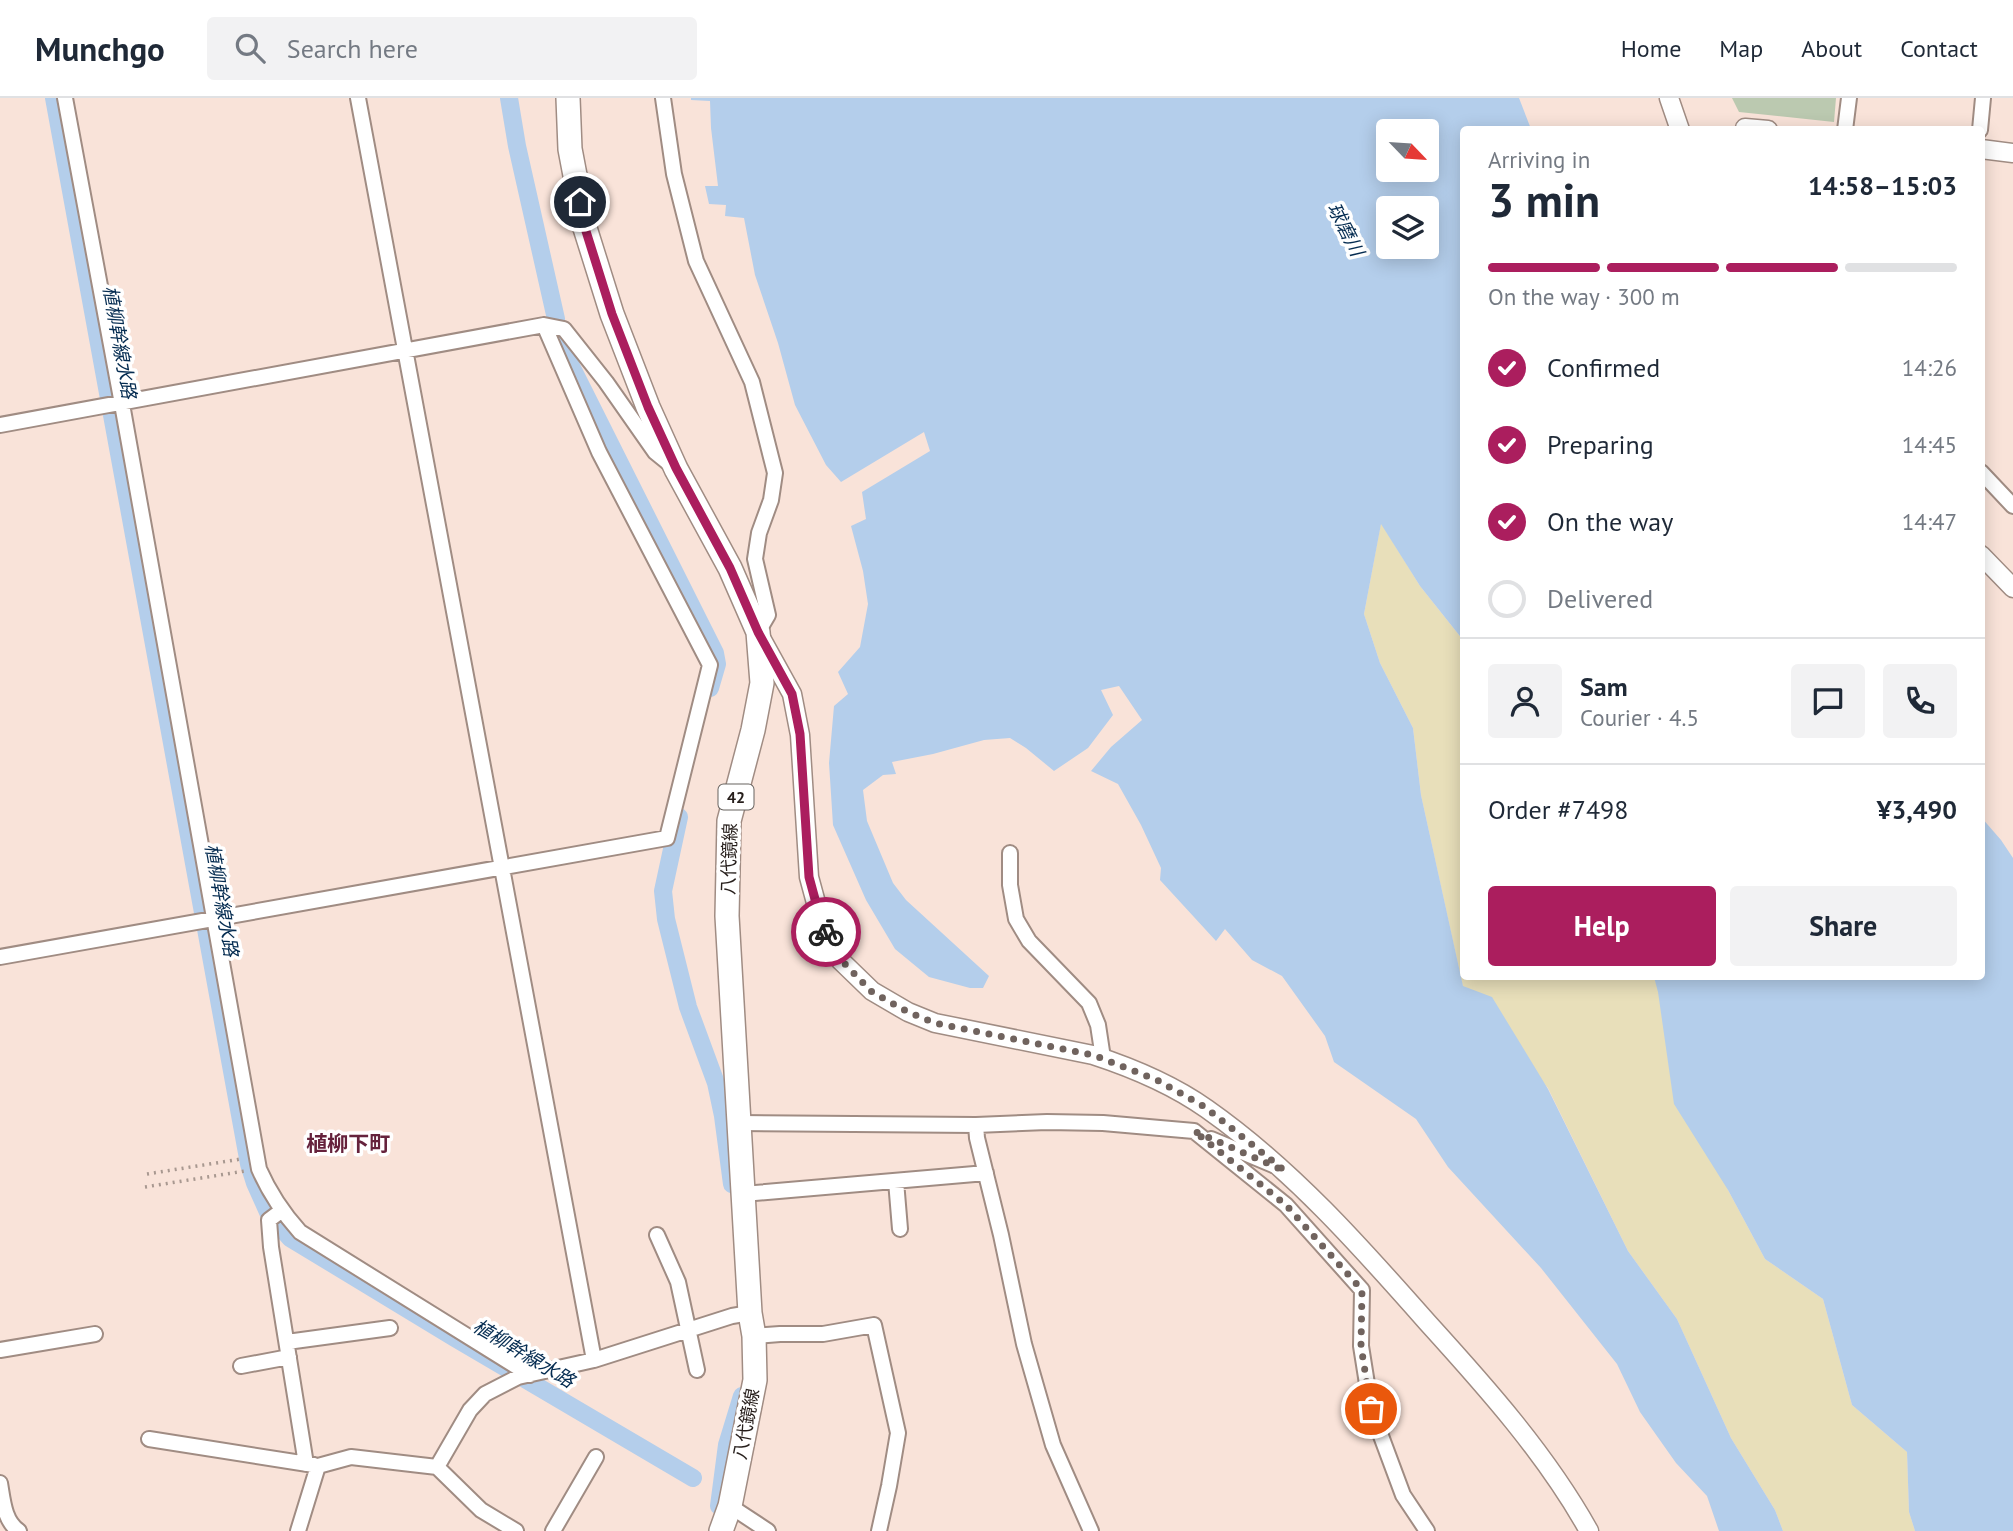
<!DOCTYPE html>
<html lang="en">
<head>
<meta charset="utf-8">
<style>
  :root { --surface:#fff; --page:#f2f2f3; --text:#1f2937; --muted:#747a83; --line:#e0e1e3; --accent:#ab1e5e }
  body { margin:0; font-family:"PT Sans","Noto Sans JP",sans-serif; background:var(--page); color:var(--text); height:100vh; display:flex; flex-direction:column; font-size:26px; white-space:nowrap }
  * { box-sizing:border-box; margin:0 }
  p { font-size:23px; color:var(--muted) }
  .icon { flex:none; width:38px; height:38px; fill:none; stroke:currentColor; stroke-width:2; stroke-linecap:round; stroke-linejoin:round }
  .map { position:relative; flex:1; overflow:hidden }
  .details { position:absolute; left:1460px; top:28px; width:525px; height:854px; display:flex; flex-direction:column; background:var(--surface); border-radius:7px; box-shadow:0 4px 18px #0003 }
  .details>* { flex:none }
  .needle { width:46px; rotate:115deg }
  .buttons { position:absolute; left:1376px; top:21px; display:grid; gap:14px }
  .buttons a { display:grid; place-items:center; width:63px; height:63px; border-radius:7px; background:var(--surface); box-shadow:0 4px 18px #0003; font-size:35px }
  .pin { position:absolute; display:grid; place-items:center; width:60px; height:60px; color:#fff; margin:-30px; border:4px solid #fff; border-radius:50%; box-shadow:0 2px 7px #0007 }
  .courier { position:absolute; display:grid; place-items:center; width:70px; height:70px; margin:-35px; border:5px solid #ab1e5e; border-radius:50%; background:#fff; color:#222; box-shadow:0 2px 9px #0007 }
  .headline em { font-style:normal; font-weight:700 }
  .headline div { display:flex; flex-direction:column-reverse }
  .headline { display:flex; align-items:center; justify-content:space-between; height:119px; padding:0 28px }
  h1 { font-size:46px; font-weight:700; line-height:52px }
  .bar { display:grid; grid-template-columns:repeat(4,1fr); gap:10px 7px; align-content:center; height:84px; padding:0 28px }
  .bar i { height:9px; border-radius:5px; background:var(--line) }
  .bar .active { background:var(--accent) }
  .bar p { grid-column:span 4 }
  .line { display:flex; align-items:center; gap:18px; padding:0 28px; border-top:2px solid var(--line) }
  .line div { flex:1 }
  .round { display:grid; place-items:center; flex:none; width:74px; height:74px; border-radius:7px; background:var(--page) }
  ol { padding:0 28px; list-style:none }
  li { display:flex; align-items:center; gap:21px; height:77px }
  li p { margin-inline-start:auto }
  li .icon { padding:7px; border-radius:50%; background:var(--accent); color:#fff; stroke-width:4 }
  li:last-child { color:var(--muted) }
  li i { width:38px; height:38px; border:4px solid var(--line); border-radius:50% }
  .action { display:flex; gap:14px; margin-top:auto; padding:14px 28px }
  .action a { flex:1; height:80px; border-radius:7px; background:var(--accent); color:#fff; font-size:28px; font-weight:700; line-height:80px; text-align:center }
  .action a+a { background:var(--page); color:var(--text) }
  header { display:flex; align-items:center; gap:42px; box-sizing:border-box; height:98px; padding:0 35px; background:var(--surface); border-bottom:2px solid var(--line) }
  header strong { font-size:33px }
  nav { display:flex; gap:38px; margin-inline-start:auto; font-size:24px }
  .search { width:490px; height:63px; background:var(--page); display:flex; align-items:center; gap:18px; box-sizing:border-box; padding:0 24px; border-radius:7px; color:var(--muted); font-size:26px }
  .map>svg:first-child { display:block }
  .green { fill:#bbc9b0 }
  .sand { fill:#e8dfba }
  .water { fill:#b4ceeb; fill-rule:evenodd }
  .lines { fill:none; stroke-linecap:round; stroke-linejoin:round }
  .canal { stroke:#b4ceeb; stroke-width:18 }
  .minor-casing { stroke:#a08c83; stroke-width:18 }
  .tertiary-casing { stroke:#a08c83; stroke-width:21 }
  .primary-casing { stroke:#a08c83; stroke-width:26 }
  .path { stroke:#a89890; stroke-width:3.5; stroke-dasharray:2 5; stroke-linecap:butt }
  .minor { stroke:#fff; stroke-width:14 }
  .tertiary { stroke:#fff; stroke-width:18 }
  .primary { stroke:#fff; stroke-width:23 }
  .done { stroke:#70635e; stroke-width:7; stroke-dasharray:0 12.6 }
  .route { stroke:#ab1e5e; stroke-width:9 }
  .labels { text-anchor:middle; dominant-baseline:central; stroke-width:7; stroke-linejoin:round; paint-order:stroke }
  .shield { fill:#fff; stroke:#67625f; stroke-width:2 }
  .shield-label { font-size:16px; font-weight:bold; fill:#261e1b }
  .street-label { font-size:18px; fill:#261e1b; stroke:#fff }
  .water-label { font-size:19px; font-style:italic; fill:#052c51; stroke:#fff }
  .quarter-label { font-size:21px; font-weight:bold; fill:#65223c; stroke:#fff }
</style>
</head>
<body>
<header>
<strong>Munchgo</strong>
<div class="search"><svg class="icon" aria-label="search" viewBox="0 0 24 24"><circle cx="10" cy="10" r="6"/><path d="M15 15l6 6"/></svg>Search here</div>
<nav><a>Home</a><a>Map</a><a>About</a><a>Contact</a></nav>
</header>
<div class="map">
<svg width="2013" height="1433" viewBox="0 0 2013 1433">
  <rect width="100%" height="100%" fill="#f9e3d9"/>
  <path class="green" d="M 1732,0 L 1836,0 L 1834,24 L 1739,14 Z"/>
  <path class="sand" d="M 1381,425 L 1420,488 L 1463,542 L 1463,878 L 1654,879 L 1728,1092 L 1765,1161 L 1823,1201 L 1852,1307 L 1907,1354 L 1909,1414 L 1915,1433 L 1783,1433 L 1775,1412 L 1731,1340 L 1677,1221 L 1628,1153 L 1548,990 L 1463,889 L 1421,697 L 1413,630 L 1380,565 L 1364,516 Z"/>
  <path class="water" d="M 691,0 L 1519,0 L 1531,31 L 1463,32 L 1463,542 L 1420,488 L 1381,426 L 1364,516 L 1380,565 L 1413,630 L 1421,697 L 1463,888 L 1492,899 L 1548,991 L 1628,1153 L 1677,1221 L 1731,1340 L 1775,1412 L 1783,1433 L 1719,1433 L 1707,1398 L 1676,1365 L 1640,1314 L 1617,1266 L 1541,1170 L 1448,1069 L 1416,1021 L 1334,964 L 1325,938 L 1282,878 L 1252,862 L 1225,831 L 1216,843 L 1160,782 L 1161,770 L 1141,727 L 1118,686 L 1091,673 L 1111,649 L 1142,622 L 1119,588 L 1101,592 L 1113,617 L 1088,650 L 1054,673 L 1026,650 L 1010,640 L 984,642 L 933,656 L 892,664 L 896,676 L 883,677 L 863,692 L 867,723 L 893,785 L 906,802 L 989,878 L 983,890 L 970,890 L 929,879 L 895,851 L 866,802 L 833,727 L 829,665 L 834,608 L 848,596 L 838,574 L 860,549 L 868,506 L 863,473 L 851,428 L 866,421 L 862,394 L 930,353 L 924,334 L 841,384 L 826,367 L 795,307 L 778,245 L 755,177 L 744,120 L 725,118 L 726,107 L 709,106 L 705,88 L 718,88 L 711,30 L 710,3 L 691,2 ZM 1388,33 L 1426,33 L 1426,72 L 1388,72 ZM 1388,110 L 1426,110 L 1426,149 L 1388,149 Z
    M 1981,719 L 2001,742 L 2013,760 L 2013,1433 L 1915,1433 L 1909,1414 L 1907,1354 L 1852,1307 L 1823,1201 L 1765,1161 L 1728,1092 L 1674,1006 L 1658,894 L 1654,879 L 1981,878 Z"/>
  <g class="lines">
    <path class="canal" d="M 54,0 L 249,1066 L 255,1085 L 268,1114 L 290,1140 L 455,1240 L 693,1380
      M 509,0 L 517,48 L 556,221
      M 558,235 L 570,266 L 715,555 L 717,566 L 710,590
      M 679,719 L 663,793 L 666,821 L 688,909 L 716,985 L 723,1018 L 732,1086
      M 719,1408 L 727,1347 L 742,1298"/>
    <g class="minor-casing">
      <path id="minor" d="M 65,0 L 122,306 L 259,1071 C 270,1096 283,1115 300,1134 L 530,1277
        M 358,0 L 594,1262
        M 663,0 L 674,76 L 696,163 L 752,284 L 775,375 L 771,402 L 759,435 L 755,461 L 768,517 L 758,534
        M 1845,32 L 1849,0
        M 1980,32 L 1983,0
        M 0,327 L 544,227 L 564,231 L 606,284 L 655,354 L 671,367
        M 1981,374 L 2013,408
        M 1010,755 L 1010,787 L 1016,821 L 1029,843 L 1089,905 L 1098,927 L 1103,960
        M 0,859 L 667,740 L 710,567 L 599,354 L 544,227
        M 739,1025 L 976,1027 L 977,1040 L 1001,1137 L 1024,1246 L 1053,1347 L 1091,1433
        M 976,1027 L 1047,1024 L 1103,1025 L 1194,1033 L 1286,1107 L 1362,1192 L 1361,1248 L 1371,1311 L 1403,1397 L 1427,1433
        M 1211,1041 L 1273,1067
        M 896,1083 L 900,1131
        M 743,1096 L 986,1075
        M 281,1113 L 269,1122 L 271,1149 L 306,1366
        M 657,1137 L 678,1184 L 697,1272
        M 754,1238 L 780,1236 L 823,1236 L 874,1227 L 898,1335 L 889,1388 L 879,1433
        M 287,1244 L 390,1230
        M 0,1252 L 95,1236
        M 241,1268 L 289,1259
        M 149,1341 L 314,1367
        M 437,1369 L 481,1412 L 516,1433
        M 0,1385 C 3,1402 4,1423 19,1433
        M 730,1408 L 768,1433
        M 298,1433 L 318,1368 L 351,1359 L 437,1369 L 470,1312 L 485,1296 L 518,1279 L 594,1262 L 732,1218 L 750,1215
        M 553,1433 L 596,1359"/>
    </g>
    <g class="tertiary-casing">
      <path id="tertiary" d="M 1669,0 L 1680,32
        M 1745,30 L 1768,32
        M 1981,51 L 2013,55
        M 1981,457 L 2013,490
        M 761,540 L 792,596 L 800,637 L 809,779 L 822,827 L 841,863 L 872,893 L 908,914 L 935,925 L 1093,957 C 1133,970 1173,987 1207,1011 C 1291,1070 1360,1148 1427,1224 C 1486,1289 1546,1356 1589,1433"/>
    </g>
    <g class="primary-casing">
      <path id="primary" d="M 568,0 L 570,51 L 585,130 L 612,216 L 648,309 L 676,371 L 730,470 L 758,534 L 762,585 L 753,632 L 729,723 L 727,818 L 750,1215 L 754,1238 L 755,1282 L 730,1408 L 721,1433"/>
    </g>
    <path class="path" d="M 147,1076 L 241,1061
      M 145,1089 L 245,1073"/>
    <use href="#minor" class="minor"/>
    <use href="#tertiary" class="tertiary"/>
    <use href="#primary" class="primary"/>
  </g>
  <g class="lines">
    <path class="done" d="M 826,834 L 842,863 L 872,894 L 908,914 L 935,925 L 1093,957 L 1157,982 L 1205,1009 L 1285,1073 L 1194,1033 L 1286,1107 L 1362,1192 L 1361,1248 L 1371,1311"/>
    <path class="route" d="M 580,104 L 585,130 L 612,216 L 648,309 L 676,370 L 730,470 L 758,534 L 792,596 L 800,636 L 809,779 L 822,827 L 826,834"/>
  </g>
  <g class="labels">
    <rect class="shield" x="718.5" y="686.5" width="35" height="25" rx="5"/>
    <g class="shield-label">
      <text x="736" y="699">42</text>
    </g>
    <g class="street-label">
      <text transform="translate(729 761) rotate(-88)">八代鏡線</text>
      <text transform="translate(746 1326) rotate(-79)">八代鏡線</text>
    </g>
    <g class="water-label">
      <text transform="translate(1346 131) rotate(63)">球磨川</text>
      <text transform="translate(120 244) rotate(80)">植柳幹線水路</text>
      <text transform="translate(222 802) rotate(80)">植柳幹線水路</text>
      <text transform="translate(524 1255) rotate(31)">植柳幹線水路</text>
    </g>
    <g class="quarter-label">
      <text x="348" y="1045">植柳下町</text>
    </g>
  </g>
</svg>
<div class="buttons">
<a><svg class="needle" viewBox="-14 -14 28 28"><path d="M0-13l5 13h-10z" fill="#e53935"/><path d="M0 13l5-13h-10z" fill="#747a83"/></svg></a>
<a><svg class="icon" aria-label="layers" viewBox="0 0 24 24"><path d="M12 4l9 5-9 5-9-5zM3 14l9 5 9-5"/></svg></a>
</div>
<div class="pin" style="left:1371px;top:1311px;background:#ea580c"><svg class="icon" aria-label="bag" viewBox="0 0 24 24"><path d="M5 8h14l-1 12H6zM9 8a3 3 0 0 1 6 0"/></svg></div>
<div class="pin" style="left:580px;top:104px;background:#1f2937"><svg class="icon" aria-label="home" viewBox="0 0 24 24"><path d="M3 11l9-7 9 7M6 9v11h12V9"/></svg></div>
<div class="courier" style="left:826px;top:834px"><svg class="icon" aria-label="bike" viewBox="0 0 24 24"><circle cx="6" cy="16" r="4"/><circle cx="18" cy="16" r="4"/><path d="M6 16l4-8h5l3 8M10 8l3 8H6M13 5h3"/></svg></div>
<section class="details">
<div class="headline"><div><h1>3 min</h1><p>Arriving in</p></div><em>14:58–15:03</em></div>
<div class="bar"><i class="active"></i><i class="active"></i><i class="active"></i><i></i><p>On the way · 300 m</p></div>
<ol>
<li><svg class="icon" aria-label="check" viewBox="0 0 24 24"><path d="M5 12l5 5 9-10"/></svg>Confirmed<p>14:26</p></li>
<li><svg class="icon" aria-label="check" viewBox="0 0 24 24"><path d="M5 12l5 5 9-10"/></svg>Preparing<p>14:45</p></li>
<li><svg class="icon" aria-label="check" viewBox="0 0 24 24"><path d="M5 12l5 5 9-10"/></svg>On the way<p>14:47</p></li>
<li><i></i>Delivered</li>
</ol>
<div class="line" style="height:126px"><a class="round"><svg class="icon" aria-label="person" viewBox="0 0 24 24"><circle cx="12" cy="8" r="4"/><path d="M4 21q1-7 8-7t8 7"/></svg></a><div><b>Sam</b><p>Courier · 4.5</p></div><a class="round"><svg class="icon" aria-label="chat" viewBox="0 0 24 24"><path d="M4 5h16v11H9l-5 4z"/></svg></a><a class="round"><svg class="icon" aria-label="phone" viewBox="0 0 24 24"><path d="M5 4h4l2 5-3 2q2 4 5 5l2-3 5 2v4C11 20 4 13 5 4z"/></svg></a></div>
<div class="line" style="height:91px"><div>Order #7498</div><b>¥3,490</b></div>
<div class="action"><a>Help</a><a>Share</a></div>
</section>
</div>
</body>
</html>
